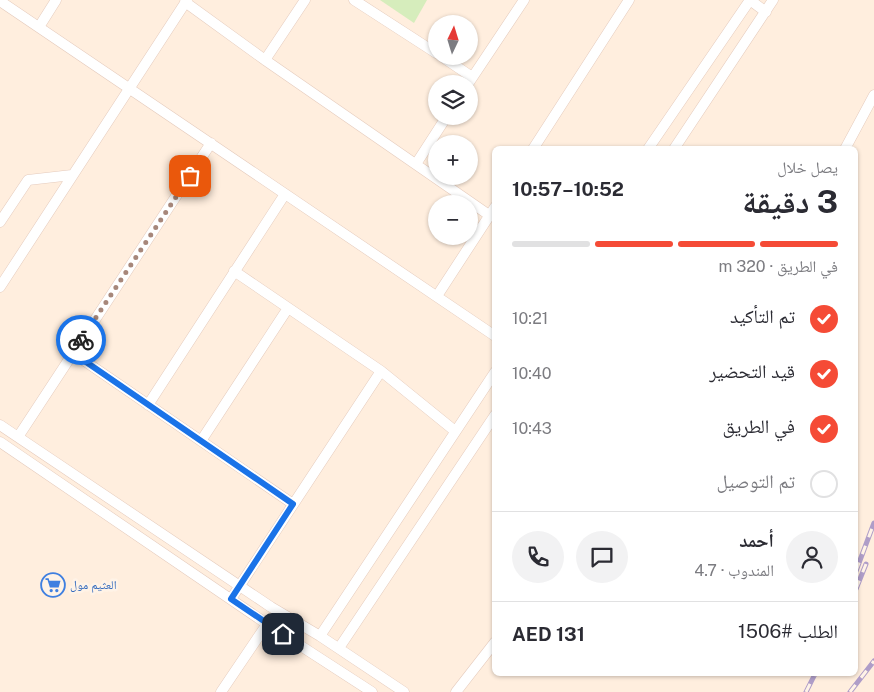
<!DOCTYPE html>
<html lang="ar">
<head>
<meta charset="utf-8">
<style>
  :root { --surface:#fff; --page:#f2f2f3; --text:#2b2b33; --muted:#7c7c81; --line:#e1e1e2; --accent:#f54b36 }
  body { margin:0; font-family:"Public Sans","Noto Naskh Arabic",sans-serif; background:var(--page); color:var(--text); direction:rtl; height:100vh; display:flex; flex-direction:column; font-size:19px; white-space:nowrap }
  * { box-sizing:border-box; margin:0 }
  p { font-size:16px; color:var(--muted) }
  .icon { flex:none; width:28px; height:28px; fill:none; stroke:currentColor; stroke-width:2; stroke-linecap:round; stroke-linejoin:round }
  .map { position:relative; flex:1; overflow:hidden; direction:ltr }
  .sheet { position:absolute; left:492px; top:146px; width:366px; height:530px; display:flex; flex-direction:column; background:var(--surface); border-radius:8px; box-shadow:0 1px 4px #0004; direction:rtl }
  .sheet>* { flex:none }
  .needle { width:32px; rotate:4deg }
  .buttons { position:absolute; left:428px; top:15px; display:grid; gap:10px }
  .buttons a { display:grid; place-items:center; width:50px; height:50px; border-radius:50%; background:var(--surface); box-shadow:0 1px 4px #0004; font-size:25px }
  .pin { position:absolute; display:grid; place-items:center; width:42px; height:42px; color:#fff; margin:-21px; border-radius:10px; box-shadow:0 2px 8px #0006 }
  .courier { position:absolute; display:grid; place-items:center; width:50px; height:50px; margin:-25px; border:4px solid #1a73e8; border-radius:50%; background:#fff; color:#222; box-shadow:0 1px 6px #0007 }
  .headline em { font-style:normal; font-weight:700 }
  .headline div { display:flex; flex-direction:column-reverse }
  .headline { display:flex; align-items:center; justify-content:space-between; height:85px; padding:0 20px }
  h1 { font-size:32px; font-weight:700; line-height:38px }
  .bar { display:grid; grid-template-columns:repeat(4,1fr); gap:8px 5px; align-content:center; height:60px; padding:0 20px }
  .bar i { height:6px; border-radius:4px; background:var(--line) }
  .bar .selected { background:var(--accent) }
  .bar p { grid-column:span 4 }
  .line { display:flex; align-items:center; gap:12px; padding:0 20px; border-top:1px solid var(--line) }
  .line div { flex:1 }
  .round { display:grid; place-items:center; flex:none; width:52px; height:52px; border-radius:26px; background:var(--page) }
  ol { padding:0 20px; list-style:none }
  li { display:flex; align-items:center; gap:15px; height:55px }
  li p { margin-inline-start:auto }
  li .icon { padding:5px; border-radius:50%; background:var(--accent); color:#fff; stroke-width:4 }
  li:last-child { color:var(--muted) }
  li i { width:28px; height:28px; border:2px solid var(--line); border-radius:50% }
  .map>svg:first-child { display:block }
  .green { fill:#d6edbc }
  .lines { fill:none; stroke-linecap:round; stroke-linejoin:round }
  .minor-casing { stroke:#e5cbbd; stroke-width:11 }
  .minor { stroke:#fff; stroke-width:10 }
  .rail-casing { stroke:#af9dc8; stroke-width:5 }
  .rail { stroke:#fff3e7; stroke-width:3; stroke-dasharray:9; stroke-linecap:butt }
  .done { stroke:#a7877a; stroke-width:5; stroke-dasharray:0 9 }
  .route { stroke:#1a73e8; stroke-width:6 }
  .labels { text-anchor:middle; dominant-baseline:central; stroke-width:5; stroke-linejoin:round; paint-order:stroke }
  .shop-label { font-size:12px; fill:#366cbe; stroke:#fff3e7; text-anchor:start }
</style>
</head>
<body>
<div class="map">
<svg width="874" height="692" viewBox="0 0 874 692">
  <rect width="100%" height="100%" fill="#ffeede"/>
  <path class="green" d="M 380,0 L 427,0 L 414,23 Z"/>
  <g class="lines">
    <g class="minor-casing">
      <path id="minor" d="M 354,0 L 436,53
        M 0,1 L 495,336
        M 185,2 L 265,60 L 489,215
        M 39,27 L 56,0
        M 441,56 L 472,77
        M 265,60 L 305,0
        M 468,84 L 524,0
        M 533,149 L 629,0
        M 648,149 L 750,0 L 766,12
        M 674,149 L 773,0
        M 845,149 L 874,95
        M 416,164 L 447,116
        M 0,222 L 28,180 L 72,175
        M 234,271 L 381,371 L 455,431
        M 0,287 L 187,0
        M 437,296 L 495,207
        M 73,353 L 293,504
        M 148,405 L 285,194
        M 0,425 L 271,607 L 320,636 L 404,692
        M 18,437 L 211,143
        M 201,441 L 288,308
        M 0,442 L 267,624 L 372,692
        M 231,599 L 381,371
        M 320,636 L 495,372
        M 339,648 L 495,415
        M 221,692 L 267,624
        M 456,692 L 495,642"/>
    </g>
    <use href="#minor" class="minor"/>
    <g class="rail-casing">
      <path id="rail" d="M 856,571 L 874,523
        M 856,589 L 866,564
        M 806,692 L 815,674
        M 850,692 L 874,661"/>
    </g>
    <use href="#rail" class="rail"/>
  </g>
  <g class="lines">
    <path class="done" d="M 81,340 L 190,176"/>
    <path class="route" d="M 81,340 L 73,353 L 293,504 L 231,599 L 283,634"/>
  </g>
  <defs>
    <g id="supermarket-ring" transform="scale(1.25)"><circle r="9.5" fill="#fff3e7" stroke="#3f7fe0" stroke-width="1.5"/><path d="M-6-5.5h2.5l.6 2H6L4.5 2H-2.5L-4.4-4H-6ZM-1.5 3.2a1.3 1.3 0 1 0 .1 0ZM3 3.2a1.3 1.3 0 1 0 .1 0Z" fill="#3f7fe0"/></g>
  </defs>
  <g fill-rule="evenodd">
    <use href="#supermarket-ring" x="53" y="585"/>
  </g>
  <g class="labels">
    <g class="shop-label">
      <text x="70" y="585">العثيم مول</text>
    </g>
  </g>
</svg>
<div class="buttons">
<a><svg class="needle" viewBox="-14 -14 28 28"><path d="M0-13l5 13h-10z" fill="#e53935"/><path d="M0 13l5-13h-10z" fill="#7c7c81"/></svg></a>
<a><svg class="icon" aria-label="layers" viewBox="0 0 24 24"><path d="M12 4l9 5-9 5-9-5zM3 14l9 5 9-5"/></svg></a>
<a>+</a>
<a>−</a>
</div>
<div class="pin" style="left:190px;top:176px;background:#ea580c"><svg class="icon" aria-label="bag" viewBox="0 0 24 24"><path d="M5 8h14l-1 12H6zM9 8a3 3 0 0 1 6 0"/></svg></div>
<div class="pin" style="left:283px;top:634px;background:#1f2937"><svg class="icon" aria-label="home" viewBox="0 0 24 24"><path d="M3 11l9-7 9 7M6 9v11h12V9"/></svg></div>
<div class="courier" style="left:81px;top:340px"><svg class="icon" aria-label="bike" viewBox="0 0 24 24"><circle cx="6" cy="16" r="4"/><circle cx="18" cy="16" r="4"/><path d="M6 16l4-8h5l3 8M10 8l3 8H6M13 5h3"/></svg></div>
<section class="sheet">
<div class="headline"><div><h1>3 دقيقة</h1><p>يصل خلال</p></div><em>10:52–10:57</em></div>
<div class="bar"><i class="selected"></i><i class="selected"></i><i class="selected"></i><i></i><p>في الطريق · 320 m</p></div>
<ol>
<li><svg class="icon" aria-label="check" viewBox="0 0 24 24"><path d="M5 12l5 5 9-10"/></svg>تم التأكيد<p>10:21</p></li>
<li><svg class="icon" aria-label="check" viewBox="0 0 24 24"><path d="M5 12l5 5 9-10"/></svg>قيد التحضير<p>10:40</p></li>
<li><svg class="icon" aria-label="check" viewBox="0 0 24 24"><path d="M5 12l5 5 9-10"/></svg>في الطريق<p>10:43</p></li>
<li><i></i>تم التوصيل</li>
</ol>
<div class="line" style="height:90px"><a class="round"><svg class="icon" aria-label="person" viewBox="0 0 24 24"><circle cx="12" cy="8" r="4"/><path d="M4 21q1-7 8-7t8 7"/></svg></a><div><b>أحمد</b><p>المندوب · 4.7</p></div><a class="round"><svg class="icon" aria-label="chat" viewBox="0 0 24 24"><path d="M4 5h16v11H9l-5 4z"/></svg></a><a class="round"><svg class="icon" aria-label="phone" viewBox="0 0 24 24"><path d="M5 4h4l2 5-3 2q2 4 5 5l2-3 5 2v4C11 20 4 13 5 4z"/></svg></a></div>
<div class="line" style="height:65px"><div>الطلب #1506</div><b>AED 131</b></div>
</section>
</div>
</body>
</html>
